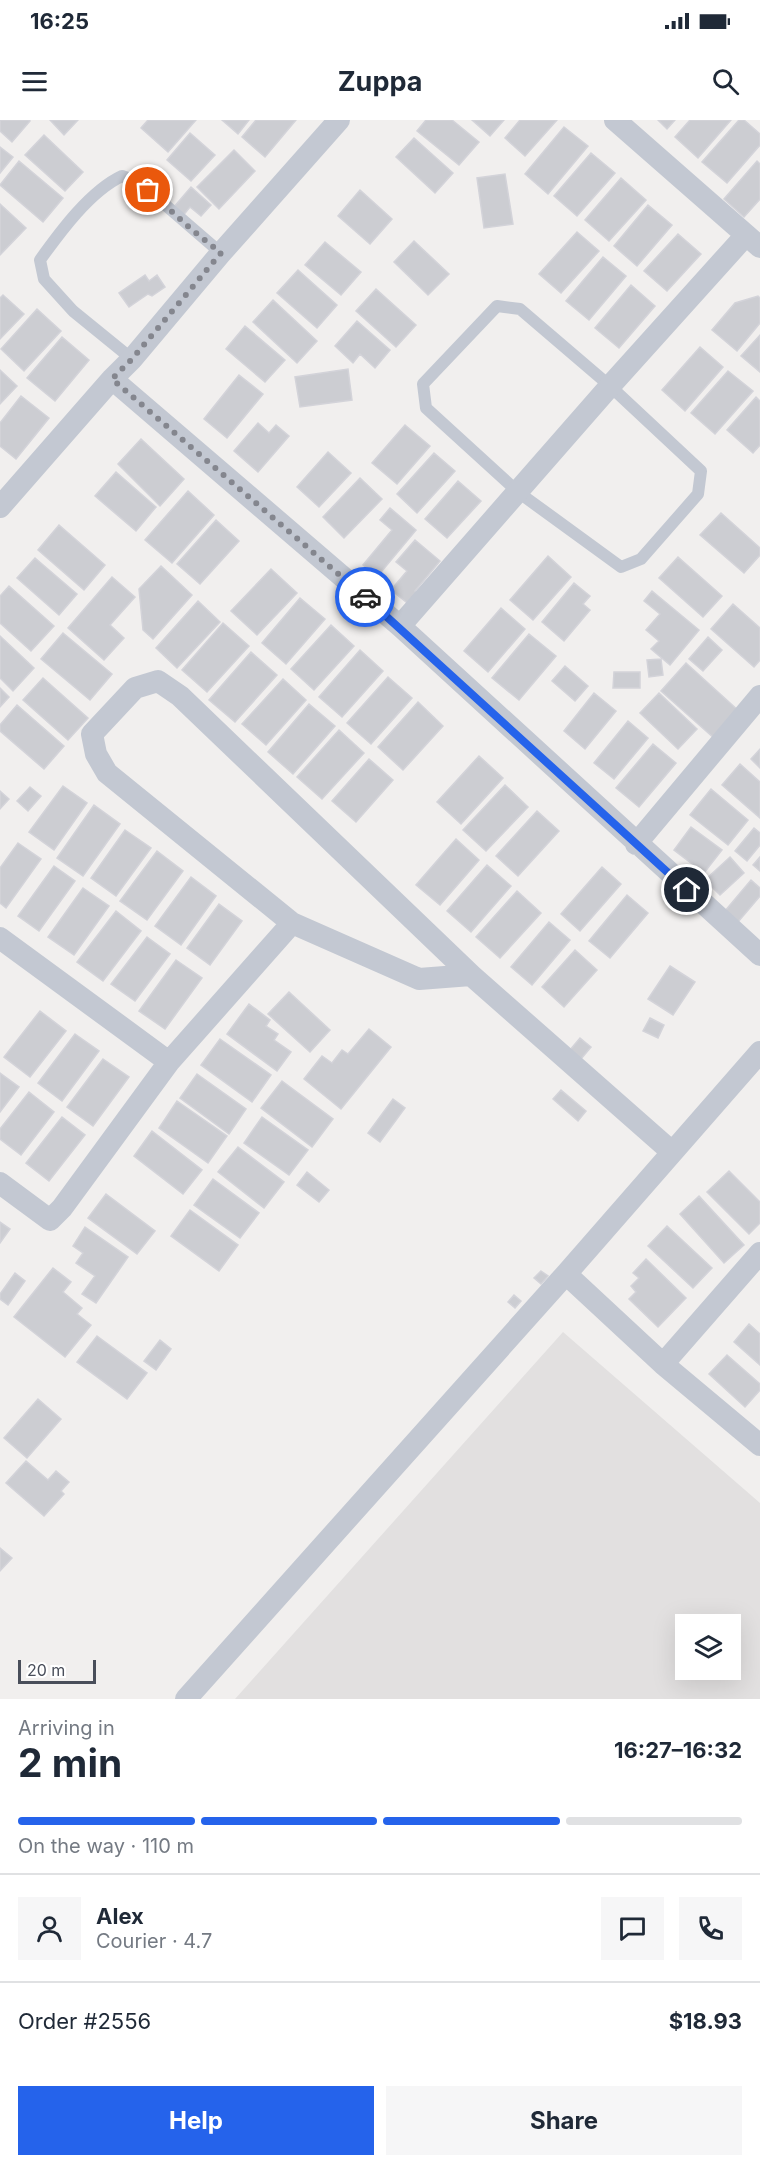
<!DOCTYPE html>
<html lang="en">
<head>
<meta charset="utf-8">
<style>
  :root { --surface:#fff; --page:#f6f6f7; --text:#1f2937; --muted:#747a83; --line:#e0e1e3; --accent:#2563eb }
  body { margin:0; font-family:Inter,sans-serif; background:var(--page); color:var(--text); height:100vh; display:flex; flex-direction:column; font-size:22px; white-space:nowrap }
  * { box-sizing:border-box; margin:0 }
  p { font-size:20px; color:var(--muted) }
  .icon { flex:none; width:33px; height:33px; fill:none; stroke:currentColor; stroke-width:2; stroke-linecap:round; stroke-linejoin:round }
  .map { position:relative; height:1579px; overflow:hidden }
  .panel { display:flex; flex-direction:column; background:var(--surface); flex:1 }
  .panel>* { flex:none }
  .controls { position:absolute; left:675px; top:1494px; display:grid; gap:12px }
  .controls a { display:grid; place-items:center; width:66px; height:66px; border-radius:0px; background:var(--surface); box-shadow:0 6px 24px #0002; font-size:30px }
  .scale { position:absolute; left:18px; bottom:15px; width:78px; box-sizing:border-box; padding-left:6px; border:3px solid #494e5a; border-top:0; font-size:16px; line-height:21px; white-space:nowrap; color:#494e5a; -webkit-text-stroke:4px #fff; paint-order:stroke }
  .pin { position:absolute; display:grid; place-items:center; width:51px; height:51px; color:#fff; margin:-26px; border:3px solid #fff; border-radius:50%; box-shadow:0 2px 6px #0007 }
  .courier { position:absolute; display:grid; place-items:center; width:60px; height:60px; margin:-30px; border:4px solid #2563eb; border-radius:50%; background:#fff; color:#222; box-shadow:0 2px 8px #0007 }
  .head em { font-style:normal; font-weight:700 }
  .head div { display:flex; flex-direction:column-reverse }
  .head { display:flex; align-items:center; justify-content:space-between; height:102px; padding:0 18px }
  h1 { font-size:39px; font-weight:700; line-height:45px }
  .bar { display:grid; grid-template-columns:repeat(4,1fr); gap:9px 6px; align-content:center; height:72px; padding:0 18px }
  .bar i { height:8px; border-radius:4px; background:var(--line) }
  .bar .on { background:var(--accent) }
  .bar p { grid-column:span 4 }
  .line { display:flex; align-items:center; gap:15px; padding:0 18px; border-top:2px solid var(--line) }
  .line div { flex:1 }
  .round { display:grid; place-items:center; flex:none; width:63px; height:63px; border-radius:0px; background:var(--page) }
  .action { display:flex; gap:12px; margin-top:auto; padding:12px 18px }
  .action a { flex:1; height:69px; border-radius:0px; background:var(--accent); color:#fff; font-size:24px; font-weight:700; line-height:69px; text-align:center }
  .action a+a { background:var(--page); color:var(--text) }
  .status { display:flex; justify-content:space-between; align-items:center; height:42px; padding:0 30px; background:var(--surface); direction:ltr }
  .status svg { height:16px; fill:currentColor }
  header { display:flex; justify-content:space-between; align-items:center; height:78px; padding:0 18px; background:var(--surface); font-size:27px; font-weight:700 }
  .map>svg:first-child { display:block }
  .education { fill:#e2e0e0; fill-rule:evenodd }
  .building { fill:#cccdd2; stroke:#d3d3d9; stroke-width:1.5 }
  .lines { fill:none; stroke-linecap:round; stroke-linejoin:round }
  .lane { stroke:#c3c8d2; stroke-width:12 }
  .street { stroke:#c3c8d2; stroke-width:22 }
  .done { stroke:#84868e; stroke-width:6; stroke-dasharray:0 10.8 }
  .route { stroke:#2563eb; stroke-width:8 }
</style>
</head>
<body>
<div class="status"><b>16:25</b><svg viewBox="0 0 49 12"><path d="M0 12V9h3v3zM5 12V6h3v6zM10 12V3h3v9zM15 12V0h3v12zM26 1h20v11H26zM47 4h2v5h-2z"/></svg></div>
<header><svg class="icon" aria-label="menu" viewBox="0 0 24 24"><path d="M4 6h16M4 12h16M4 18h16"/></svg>Zuppa<svg class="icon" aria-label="search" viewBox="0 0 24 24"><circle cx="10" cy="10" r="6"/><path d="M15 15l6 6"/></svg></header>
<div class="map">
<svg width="760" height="1579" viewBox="0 0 760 1579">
  <rect width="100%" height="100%" fill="#f1efee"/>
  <path class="education" d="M 563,1212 L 760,1383 L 760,1579 L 235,1579 ZM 686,1504 L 730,1504 L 730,1550 L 686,1550 Z"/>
  <path class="building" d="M 0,0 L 28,0 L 30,1 L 12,22 L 0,11 Z
    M 50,0 L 78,0 L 64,15 Z
    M 148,0 L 196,0 L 168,32 L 141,8 Z
    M 222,0 L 249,0 L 238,14 Z
    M 256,0 L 296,0 L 265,37 L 242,17 Z
    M 426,0 L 452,0 L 479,22 L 459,45 L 417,11 Z
    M 472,0 L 504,0 L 490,16 Z
    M 520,0 L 557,0 L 525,36 L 505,18 Z
    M 658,0 L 675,0 L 667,9 Z
    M 690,0 L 731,0 L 698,38 L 675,17 Z
    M 739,0 L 744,0 L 760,14 L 760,25 L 727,63 L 702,42 Z
    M 564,7 L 588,26 L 548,74 L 525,54 Z
    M 190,13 L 215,35 L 191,61 L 167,40 Z
    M 44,15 L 83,52 L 65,71 L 25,35 Z
    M 414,18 L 453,53 L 435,73 L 396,37 Z
    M 0,27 L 13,37 L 0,53 Z
    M 234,30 L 255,51 L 219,89 L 197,67 Z
    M 591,33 L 615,53 L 577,96 L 554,76 Z
    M 19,41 L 63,78 L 43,102 L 0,65 Z
    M 757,41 L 760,44 L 760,79 L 744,97 L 724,79 Z
    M 505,54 L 513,104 L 484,108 L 477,58 Z
    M 621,58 L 646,80 L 609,121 L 585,100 Z
    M 191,67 L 211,85 L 201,96 L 190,87 L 182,97 L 173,88 Z
    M 360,70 L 392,99 L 370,124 L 338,96 Z
    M 0,84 L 26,108 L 0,135 Z
    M 648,85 L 672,105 L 637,146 L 614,126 Z
    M 577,112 L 599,131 L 561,173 L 539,154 Z
    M 678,114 L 701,134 L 667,171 L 644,151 Z
    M 414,121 L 449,154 L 428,175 L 394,142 Z
    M 325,122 L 361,152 L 341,175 L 305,145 Z
    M 603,137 L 626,156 L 589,200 L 566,181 Z
    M 298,150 L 337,185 L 317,208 L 277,173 Z
    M 145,155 L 149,161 L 157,155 L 165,167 L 152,176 L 148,174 L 129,187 L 119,173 Z
    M 631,165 L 655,186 L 619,228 L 595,208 Z
    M 376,169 L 416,205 L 396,227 L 356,191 Z
    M 3,175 L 24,194 L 0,219 L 0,178 Z
    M 758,176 L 760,178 L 760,203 L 737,231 L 712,210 L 735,183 Z
    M 273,180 L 317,221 L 297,243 L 253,202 Z
    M 37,189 L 61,211 L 24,251 L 1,229 Z
    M 357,201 L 390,230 L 375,248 L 360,234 L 353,243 L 335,226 Z
    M 245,206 L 285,240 L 265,262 L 226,229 Z
    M 760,215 L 760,252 L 741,236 Z
    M 62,217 L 89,240 L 55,281 L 27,258 Z
    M 700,227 L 723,247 L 685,291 L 662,270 Z
    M 348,249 L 352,280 L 300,287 L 295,257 Z
    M 0,250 L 17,266 L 0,284 Z
    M 728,251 L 753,271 L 715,314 L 691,293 Z
    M 239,255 L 263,274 L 227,318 L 204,299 Z
    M 21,276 L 49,298 L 16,339 L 0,326 L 0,303 Z
    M 756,277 L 760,281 L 760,325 L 753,333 L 727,310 Z
    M 258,303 L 269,313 L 276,305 L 289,316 L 258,352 L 234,331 Z
    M 405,305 L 430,326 L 397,364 L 372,343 Z
    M 141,319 L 184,359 L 160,386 L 118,344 Z
    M 328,332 L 351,353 L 319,387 L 297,367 Z
    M 434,333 L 455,351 L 417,393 L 397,374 Z
    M 116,352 L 156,387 L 136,411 L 95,376 Z
    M 360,358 L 382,379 L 344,418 L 323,397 Z
    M 458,361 L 481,381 L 447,418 L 425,399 Z
    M 188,371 L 214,395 L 172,443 L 145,420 Z
    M 390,388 L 416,410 L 377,457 L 363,445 L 392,410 L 380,400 Z
    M 721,393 L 760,428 L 760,435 L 744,453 L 700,415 Z
    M 216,400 L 239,421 L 200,464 L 177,444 Z
    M 59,405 L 105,445 L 84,470 L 38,430 Z
    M 415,420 L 440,441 L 415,471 L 420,475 L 411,486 L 391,470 L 407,451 L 396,442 Z
    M 548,436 L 571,457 L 533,500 L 510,480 Z
    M 678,437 L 722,476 L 703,497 L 659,458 Z
    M 35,438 L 77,474 L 59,495 L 17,458 Z
    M 161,446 L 192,475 L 153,519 L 143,510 L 139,469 Z
    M 271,449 L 297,473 L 257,515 L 231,491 Z
    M 112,457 L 135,477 L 110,505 L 124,518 L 104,540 L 68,508 Z
    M 574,463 L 590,476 L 583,484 L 590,490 L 564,521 L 542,502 Z
    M 9,466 L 54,506 L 31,531 L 0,503 L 0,476 Z
    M 652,471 L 699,510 L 670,545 L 651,529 L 659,521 L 646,510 L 660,494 L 644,481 Z
    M 300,478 L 325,499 L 286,544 L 262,523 Z
    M 198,481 L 220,502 L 177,548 L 156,528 Z
    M 733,484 L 760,508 L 760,540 L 754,547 L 711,509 Z
    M 501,488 L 525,509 L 488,552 L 464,531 Z
    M 223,503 L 249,526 L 207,572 L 182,550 Z
    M 331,505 L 354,526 L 314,570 L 291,549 Z
    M 63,513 L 112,554 L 90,580 L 41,539 Z
    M 529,514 L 556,536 L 519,580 L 492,558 Z
    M 0,516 L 34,548 L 13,571 L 0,558 Z
    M 708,517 L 722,530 L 703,551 L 689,539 Z
    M 360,530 L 383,551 L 342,597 L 319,577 Z
    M 251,532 L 277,555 L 235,602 L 209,580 Z
    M 661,539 L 663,555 L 649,557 L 647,540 Z
    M 686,543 L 740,592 L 715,619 L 661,571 Z
    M 565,546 L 588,566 L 575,581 L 552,561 Z
    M 614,552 L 640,552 L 640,568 L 613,568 Z
    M 388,557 L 412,578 L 371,624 L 347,603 Z
    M 43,558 L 88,598 L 68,620 L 23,580 Z
    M 283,559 L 306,580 L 266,625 L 242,604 Z
    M 0,568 L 9,577 L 0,587 Z
    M 594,573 L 616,591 L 585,629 L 564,611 Z
    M 659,573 L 697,609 L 678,629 L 640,593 Z
    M 418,582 L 443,606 L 403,650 L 378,627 Z
    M 309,584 L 335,606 L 293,654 L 268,632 Z
    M 17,585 L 64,626 L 44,649 L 0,611 L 0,605 Z
    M 628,601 L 648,618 L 614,659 L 594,643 Z
    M 339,610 L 364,633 L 322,679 L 297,657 Z
    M 653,624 L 676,643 L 639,687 L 616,668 Z
    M 760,629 L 760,648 L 751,639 Z
    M 479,636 L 503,658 L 461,704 L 437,682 Z
    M 369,639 L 393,660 L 356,702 L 332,681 Z
    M 740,644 L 760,662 L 760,698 L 722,665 Z
    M 505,665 L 528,687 L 486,731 L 463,710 Z
    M 63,666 L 87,683 L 54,730 L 29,712 Z
    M 30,667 L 41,676 L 28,691 L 17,681 Z
    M 711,669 L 748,700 L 728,725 L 690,695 Z
    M 0,671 L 9,679 L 0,689 Z
    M 94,685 L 120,704 L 83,756 L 57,738 Z
    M 537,691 L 559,711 L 518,756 L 496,736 Z
    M 691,707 L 722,730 L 704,753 L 674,730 Z
    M 754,708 L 760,713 L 760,725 L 747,741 L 735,731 Z
    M 125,710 L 151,728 L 116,776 L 91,758 Z
    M 456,719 L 479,740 L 440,785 L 416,765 Z
    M 18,723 L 41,739 L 6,788 L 0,783 L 0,748 Z
    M 157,731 L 183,751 L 147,800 L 120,781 Z
    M 730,737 L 744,753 L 720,775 L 705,760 Z
    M 760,737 L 760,751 L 753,745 Z
    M 487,745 L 511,766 L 471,812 L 447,791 Z
    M 54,746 L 75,761 L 39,811 L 18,796 Z
    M 602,747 L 621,764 L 580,811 L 561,794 Z
    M 191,757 L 216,776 L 181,825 L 155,806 Z
    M 751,760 L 760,768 L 760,776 L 738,802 L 725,791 Z
    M 83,768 L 109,786 L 74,835 L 48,817 Z
    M 517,771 L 541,793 L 500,838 L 476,817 Z
    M 627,775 L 648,793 L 610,838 L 589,821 Z
    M 219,784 L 242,801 L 210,845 L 187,828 Z
    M 116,791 L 141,811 L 103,861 L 77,842 Z
    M 549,802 L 570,820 L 532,865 L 511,847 Z
    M 147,817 L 170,834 L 135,881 L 111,864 Z
    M 575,830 L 597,850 L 564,887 L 542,867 Z
    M 176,840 L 202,858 L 165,909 L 139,891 Z
    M 670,846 L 695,862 L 673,895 L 648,879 Z
    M 289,872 L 330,910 L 310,932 L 268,894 Z
    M 249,884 L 270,900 L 266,906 L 278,914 L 274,920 L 291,932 L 277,951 L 227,914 Z
    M 40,891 L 66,911 L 30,957 L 4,937 Z
    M 650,898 L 664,905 L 658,918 L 643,911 Z
    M 369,909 L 391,927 L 341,989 L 304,959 L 322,936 L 332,943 L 342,930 L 348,934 Z
    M 75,914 L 99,931 L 62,981 L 38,963 Z
    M 580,918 L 591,927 L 581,939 L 570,930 Z
    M 220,919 L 271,955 L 252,982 L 201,945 Z
    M 103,939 L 129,957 L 93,1006 L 67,987 Z
    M 0,953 L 19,967 L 0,992 Z
    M 197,954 L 246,989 L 229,1014 L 180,978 Z
    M 282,961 L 333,999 L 312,1027 L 261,988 Z
    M 561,970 L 586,991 L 578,1001 L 553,979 Z
    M 29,972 L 54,992 L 21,1035 L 0,1019 L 0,1009 Z
    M 393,979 L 405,988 L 380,1022 L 368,1013 Z
    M 177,981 L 227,1016 L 208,1043 L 159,1008 Z
    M 62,997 L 85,1015 L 49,1061 L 26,1043 Z
    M 262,997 L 308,1030 L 289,1055 L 244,1023 Z
    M 152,1011 L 202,1050 L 183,1074 L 134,1036 Z
    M 238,1027 L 284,1062 L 264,1088 L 218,1052 Z
    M 729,1051 L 760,1082 L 760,1103 L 749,1114 L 707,1072 Z
    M 307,1052 L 329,1070 L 319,1082 L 297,1065 Z
    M 213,1059 L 259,1093 L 240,1118 L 194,1085 Z
    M 106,1074 L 155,1111 L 137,1134 L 88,1098 Z
    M 699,1076 L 744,1125 L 724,1143 L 680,1094 Z
    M 190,1090 L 238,1125 L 219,1151 L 171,1116 Z
    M 0,1102 L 10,1109 L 0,1123 Z
    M 667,1106 L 712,1148 L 693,1168 L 648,1126 Z
    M 85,1107 L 128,1137 L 96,1183 L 82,1174 L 95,1156 L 76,1143 L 83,1133 L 73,1126 Z
    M 646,1139 L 686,1178 L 658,1207 L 629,1179 L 636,1172 L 631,1166 L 639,1158 L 633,1153 Z
    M 53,1148 L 71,1162 L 63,1172 L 82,1188 L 77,1194 L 91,1205 L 65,1237 L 14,1197 Z
    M 541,1151 L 548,1156 L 541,1164 L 534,1158 Z
    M 15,1153 L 25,1161 L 8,1185 L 0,1179 L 0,1174 Z
    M 514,1175 L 521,1181 L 515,1188 L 508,1182 Z
    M 749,1204 L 760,1214 L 760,1245 L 734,1222 Z
    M 97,1216 L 147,1253 L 127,1279 L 77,1242 Z
    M 160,1220 L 171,1229 L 156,1250 L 144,1241 Z
    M 727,1235 L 760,1264 L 760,1270 L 745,1287 L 709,1254 Z
    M 38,1279 L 61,1299 L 27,1338 L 4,1318 Z
    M 26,1341 L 48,1360 L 56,1351 L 69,1362 L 61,1371 L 64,1374 L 44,1396 L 6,1363 Z
    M 0,1428 L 12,1438 L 0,1451 Z"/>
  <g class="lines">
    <path class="lane" d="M 497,186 L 520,189 L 610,266 L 701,351 L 698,374 L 641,439 L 621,447 L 518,372 L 426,288 L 423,264 Z
      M 132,239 L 73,191 L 44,159 L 40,140 C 60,112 90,71 122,56 L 136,61 L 148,70 L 221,133"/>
    <path class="street" d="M 615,0 L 760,127
      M 112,259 L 400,506 L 760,835
      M 0,387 L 112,259 L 132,239 L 221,133 L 339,0
      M 400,506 L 610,266 L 746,115
      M 636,724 L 760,576
      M 0,818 L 169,942
      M 471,855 L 180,576 L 158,561 L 135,568 L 92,614 L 96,634 L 107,653 L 292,803 L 419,859 L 471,855 L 672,1032
      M 0,1063 L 50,1100 L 62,1088 L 169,942 L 292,803
      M 566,1154 L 663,1244 L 760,1325
      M 663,1244 L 760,1133
      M 186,1579 L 566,1154 L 760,932"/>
  </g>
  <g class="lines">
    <path class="done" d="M 148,70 L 191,109 L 221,133 L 132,239 L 112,259 L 365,477"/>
    <path class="route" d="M 365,477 L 687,770"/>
  </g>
</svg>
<div class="controls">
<a><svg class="icon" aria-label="layers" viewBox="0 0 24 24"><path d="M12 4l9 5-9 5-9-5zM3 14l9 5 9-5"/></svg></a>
</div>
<div class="scale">20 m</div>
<div class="pin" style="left:148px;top:70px;background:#ea580c"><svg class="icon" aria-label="bag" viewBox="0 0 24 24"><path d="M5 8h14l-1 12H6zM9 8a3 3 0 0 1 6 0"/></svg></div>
<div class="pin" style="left:687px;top:770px;background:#1f2937"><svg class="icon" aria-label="home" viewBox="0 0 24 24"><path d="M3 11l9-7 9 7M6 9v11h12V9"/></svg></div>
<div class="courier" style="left:365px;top:477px"><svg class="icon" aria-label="car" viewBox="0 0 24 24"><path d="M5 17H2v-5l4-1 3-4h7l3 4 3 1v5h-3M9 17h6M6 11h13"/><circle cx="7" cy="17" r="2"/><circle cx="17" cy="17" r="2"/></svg></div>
</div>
<section class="panel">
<div class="head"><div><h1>2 min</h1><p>Arriving in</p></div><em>16:27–16:32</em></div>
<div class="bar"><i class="on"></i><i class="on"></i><i class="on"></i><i></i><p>On the way · 110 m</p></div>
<div class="line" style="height:108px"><a class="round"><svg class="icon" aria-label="person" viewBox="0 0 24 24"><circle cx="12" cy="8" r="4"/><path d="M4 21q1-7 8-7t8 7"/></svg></a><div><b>Alex</b><p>Courier · 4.7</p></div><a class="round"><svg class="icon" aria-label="chat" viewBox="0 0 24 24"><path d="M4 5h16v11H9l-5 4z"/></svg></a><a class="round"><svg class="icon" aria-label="phone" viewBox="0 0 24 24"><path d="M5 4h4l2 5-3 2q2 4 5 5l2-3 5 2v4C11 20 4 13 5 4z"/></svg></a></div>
<div class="line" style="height:78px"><div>Order #2556</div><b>$18.93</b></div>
<div class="action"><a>Help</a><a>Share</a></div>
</section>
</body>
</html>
